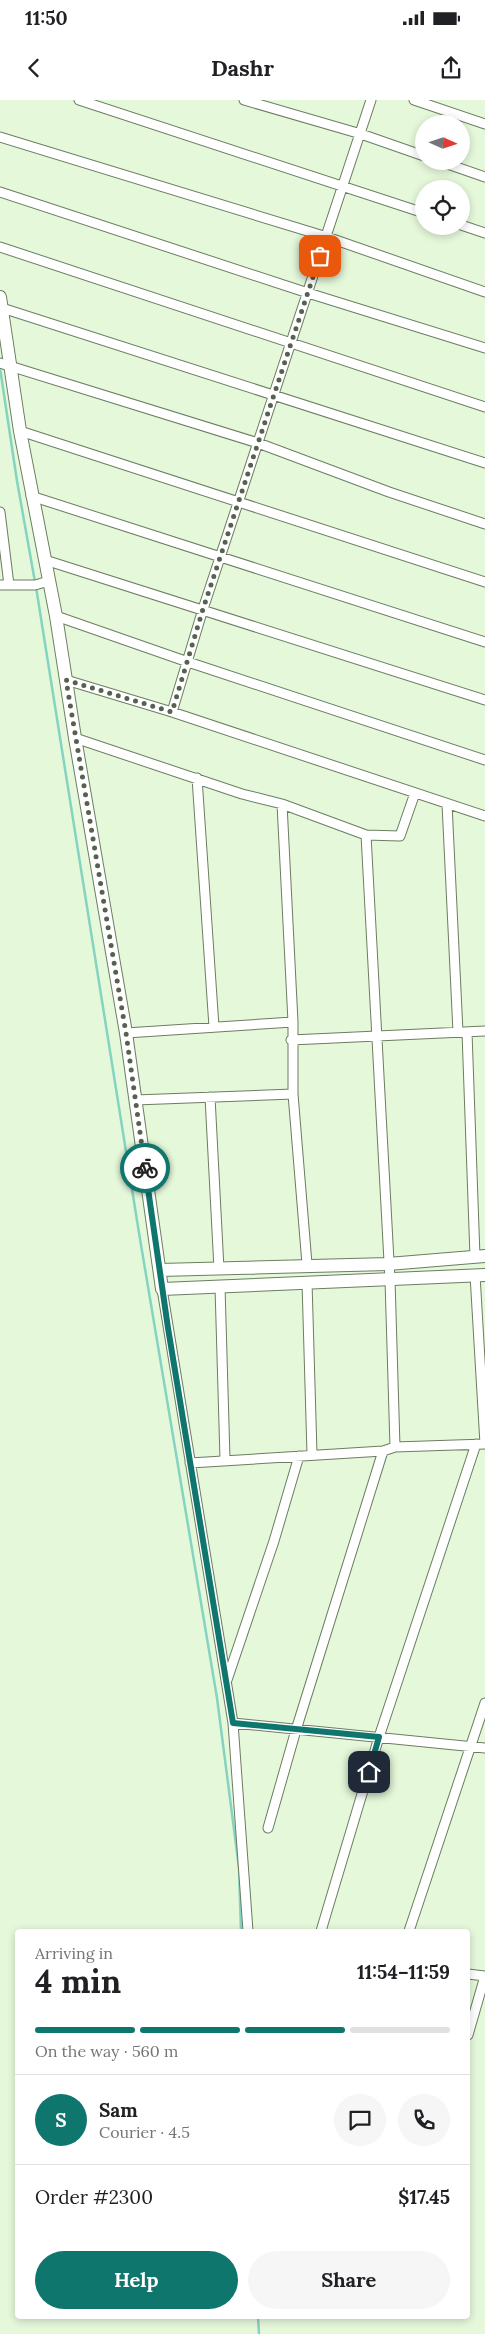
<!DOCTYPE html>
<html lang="en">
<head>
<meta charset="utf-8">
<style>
  :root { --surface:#fff; --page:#f6f6f6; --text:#202124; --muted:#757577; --line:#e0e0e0; --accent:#0f766e }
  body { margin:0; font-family:Lora,serif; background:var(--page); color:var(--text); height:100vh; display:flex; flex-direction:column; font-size:19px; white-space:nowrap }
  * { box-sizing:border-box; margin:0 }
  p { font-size:16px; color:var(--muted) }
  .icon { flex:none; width:28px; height:28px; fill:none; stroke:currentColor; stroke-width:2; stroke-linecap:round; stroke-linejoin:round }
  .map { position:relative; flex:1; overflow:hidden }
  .drawer { position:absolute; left:15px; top:1829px; width:455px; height:390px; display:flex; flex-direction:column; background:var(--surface); border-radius:5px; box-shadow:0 2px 8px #0003 }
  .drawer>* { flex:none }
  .needle { width:32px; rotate:93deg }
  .controls { position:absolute; left:415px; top:15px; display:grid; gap:10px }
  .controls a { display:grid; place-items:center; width:55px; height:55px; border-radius:50%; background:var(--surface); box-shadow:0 2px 8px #0003; font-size:25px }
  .pin { position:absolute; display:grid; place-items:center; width:42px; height:42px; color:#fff; margin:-21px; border-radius:10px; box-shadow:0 2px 8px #0006 }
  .courier { position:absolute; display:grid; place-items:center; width:50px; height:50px; margin:-25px; border:4px solid #0f766e; border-radius:50%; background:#fff; color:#222; box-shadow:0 1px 6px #0007 }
  .head em { font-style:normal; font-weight:800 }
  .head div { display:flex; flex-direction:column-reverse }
  .head { display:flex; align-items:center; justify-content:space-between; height:85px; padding:0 20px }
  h1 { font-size:32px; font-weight:800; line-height:38px }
  .bar { display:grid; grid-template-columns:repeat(4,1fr); gap:8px 5px; align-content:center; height:60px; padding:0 20px }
  .bar i { height:6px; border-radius:4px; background:var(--line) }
  .bar .active { background:var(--accent) }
  .bar p { grid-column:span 4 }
  .line { display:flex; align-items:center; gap:12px; padding:0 20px; border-top:1px solid var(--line) }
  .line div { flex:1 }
  .round { display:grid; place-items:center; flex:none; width:52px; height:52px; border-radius:26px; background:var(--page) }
  .cta { display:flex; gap:10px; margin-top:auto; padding:10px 20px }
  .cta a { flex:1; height:58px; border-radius:30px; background:var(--accent); color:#fff; font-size:20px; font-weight:800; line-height:58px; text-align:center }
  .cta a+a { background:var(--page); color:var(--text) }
  .status { display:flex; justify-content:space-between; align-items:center; height:35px; padding:0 25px; background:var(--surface); direction:ltr }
  .status svg { height:14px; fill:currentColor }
  header { display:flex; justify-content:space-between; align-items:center; height:65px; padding:0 20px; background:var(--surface); font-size:22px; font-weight:800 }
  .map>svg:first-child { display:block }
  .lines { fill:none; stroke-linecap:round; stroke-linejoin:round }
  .stream { stroke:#85d3c1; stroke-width:2.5 }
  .street-casing { stroke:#6c7d62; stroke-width:11 }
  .secondary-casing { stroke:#6c7d62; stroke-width:14 }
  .street { stroke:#fff; stroke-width:9 }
  .secondary { stroke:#fff; stroke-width:12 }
  .done { stroke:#566150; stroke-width:5; stroke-dasharray:0 9 }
  .route { stroke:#0f766e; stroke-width:6 }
</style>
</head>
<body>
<div class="status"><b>11:50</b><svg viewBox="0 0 49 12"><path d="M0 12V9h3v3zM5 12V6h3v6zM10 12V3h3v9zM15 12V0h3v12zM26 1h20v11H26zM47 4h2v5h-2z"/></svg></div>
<header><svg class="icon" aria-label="back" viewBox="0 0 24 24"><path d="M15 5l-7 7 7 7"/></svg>Dashr<svg class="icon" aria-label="share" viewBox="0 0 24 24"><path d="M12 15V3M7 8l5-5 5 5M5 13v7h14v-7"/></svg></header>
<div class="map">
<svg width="485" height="2234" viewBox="0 0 485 2234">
  <rect width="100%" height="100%" fill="#e5f8da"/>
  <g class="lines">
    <path class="stream" d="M 0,268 L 17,381 L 35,482
      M 36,487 L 139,1133 L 217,1598 L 239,1768 L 241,1831
      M 258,2216 L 259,2234"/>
    <g class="street-casing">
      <path id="street" d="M 79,0 L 424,113
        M 244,0 L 361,34 L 424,56
        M 414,0 L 485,24
        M 0,37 L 327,137 L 485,192
        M 439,61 L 485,77
        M 0,92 L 308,193 L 485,248
        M 461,125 L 485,133
        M 0,147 L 485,307
        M 2,208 L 485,363
        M 0,263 L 258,343 L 389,392 L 485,424
        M 20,331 L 485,482
        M 31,396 L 485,542
        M 0,412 L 9,485
        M 45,460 L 485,600
        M 0,485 L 35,485 L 49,481
        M 56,516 L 188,562 L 485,660
        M 66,580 L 172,612 L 485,716
        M 172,612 L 203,509 L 371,0
        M 75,638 L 242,694 L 282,704 L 366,735 L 400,736 L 415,693
        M 197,678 L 214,927
        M 282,704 L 293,922 L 293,994 L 307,1164
        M 447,704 L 458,932
        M 366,735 L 390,1180 L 395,1347
        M 467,932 L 475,1157
        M 126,933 L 293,922
        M 291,940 L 485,931
        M 210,997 L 219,1169
        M 135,1000 L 293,994
        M 475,1175 L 485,1344
        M 307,1182 L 312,1354
        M 220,1187 L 225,1359
        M 162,1189 L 233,1623 L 248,1831
        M 190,1363 L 383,1351 L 395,1347 L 485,1344
        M 227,1580 L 274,1441 L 299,1356
        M 233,1623 L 485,1648
        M 268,1728 L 296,1630 L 383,1351
        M 321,1831 L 379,1637 L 476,1344
        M 409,1831 L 485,1603
        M 468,1874 L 485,1876
        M 468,1935 L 485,1876"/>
    </g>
    <g class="secondary-casing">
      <path id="secondary" d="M 0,197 L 20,331 L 56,516 L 75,638 L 126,933 L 162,1189 L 485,1175
        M 160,1170 L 388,1164 L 485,1156"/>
    </g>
    <use href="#street" class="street"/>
    <use href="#secondary" class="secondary"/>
  </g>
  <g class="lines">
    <path class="done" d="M 145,1068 L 126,933 L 66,580 L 172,612 L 203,509 L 320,156"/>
    <path class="route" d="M 145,1068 L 168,1228 L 233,1623 L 379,1637 L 369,1672"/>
  </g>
</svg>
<div class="controls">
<a><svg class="needle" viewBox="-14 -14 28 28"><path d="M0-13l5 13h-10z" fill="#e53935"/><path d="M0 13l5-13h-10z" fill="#757577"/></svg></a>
<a><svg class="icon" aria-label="locate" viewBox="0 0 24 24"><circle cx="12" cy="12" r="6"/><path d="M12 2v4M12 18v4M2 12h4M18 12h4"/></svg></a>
</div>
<div class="pin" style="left:320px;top:156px;background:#ea580c"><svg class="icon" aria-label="bag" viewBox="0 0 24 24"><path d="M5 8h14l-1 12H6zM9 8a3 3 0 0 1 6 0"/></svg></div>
<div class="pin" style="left:369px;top:1672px;background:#1f2937"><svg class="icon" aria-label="home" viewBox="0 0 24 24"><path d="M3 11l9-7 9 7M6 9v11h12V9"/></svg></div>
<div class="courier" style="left:145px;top:1068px"><svg class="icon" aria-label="bike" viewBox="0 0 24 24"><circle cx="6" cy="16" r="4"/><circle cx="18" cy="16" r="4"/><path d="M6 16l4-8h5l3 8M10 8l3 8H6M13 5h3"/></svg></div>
<section class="drawer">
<div class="head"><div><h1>4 min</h1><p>Arriving in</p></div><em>11:54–11:59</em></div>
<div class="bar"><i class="active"></i><i class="active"></i><i class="active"></i><i></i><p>On the way · 560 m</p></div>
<div class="line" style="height:90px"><b class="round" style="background:var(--accent);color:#fff">S</b><div><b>Sam</b><p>Courier · 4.5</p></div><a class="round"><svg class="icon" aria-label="chat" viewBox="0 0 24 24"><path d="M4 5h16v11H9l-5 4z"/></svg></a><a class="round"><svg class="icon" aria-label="phone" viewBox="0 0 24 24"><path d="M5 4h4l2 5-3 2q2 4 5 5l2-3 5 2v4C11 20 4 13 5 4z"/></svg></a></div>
<div class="line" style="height:65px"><div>Order #2300</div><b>$17.45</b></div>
<div class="cta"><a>Help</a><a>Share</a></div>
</section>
</div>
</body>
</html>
